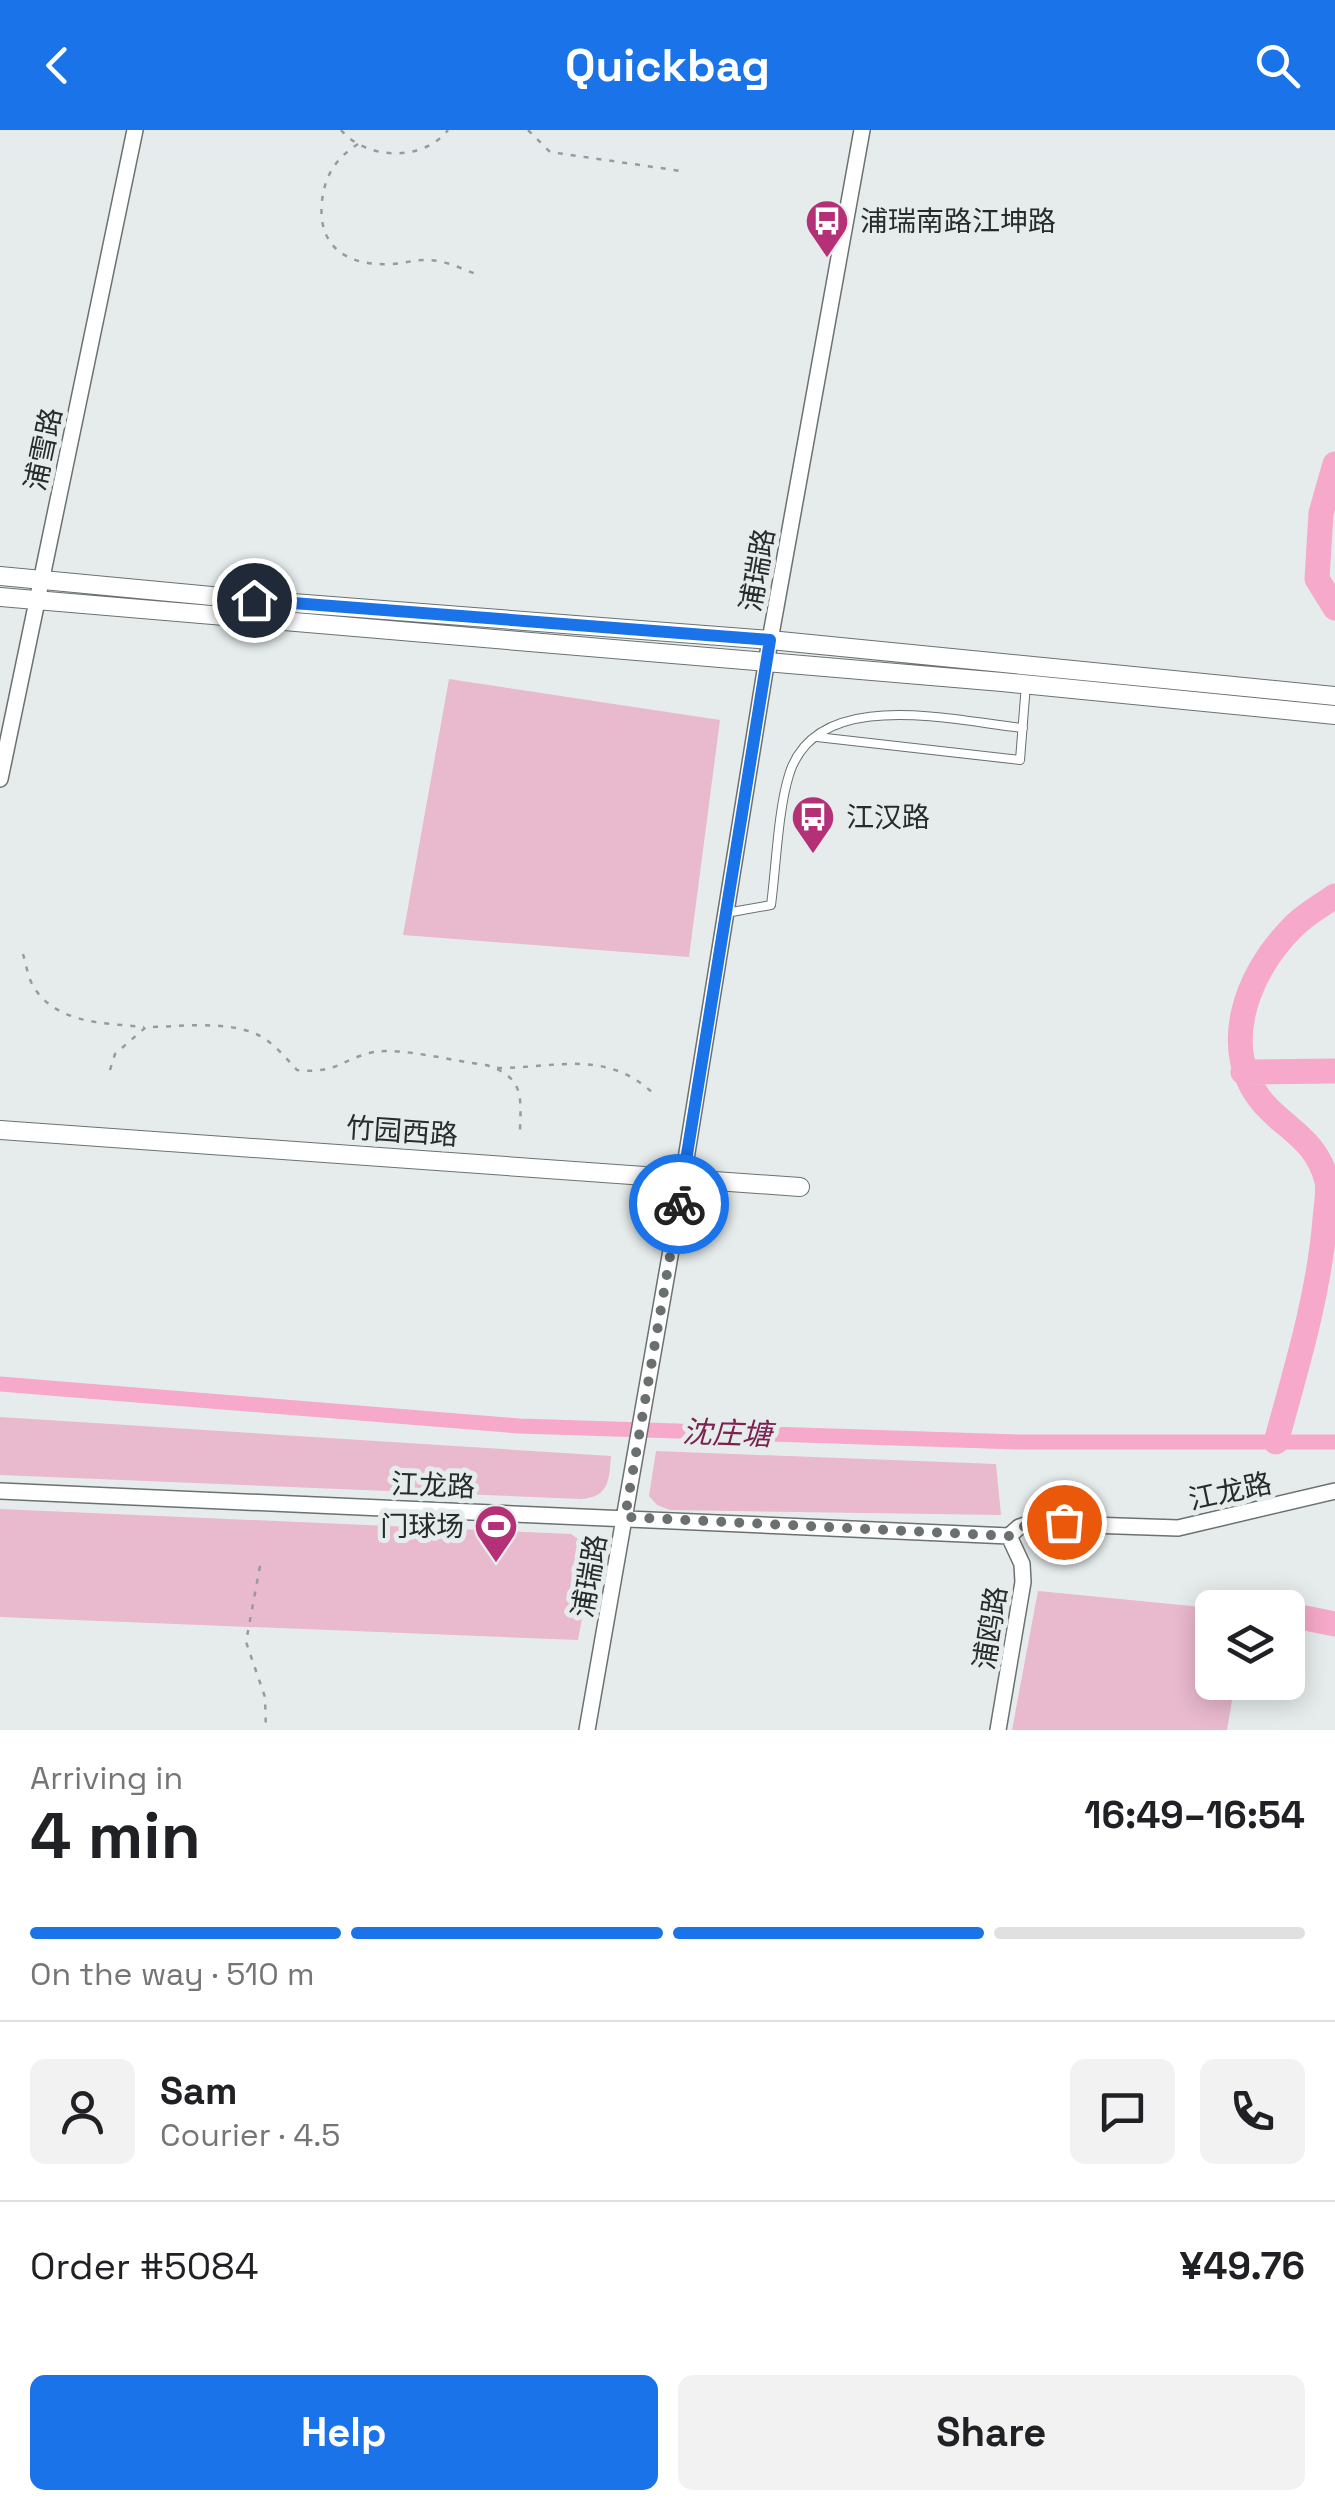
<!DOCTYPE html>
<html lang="en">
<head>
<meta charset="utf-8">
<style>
  :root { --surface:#fff; --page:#f2f2f2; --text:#202124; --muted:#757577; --line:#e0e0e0; --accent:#1a73e8 }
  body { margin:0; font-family:"Space Grotesk","Noto Sans SC",sans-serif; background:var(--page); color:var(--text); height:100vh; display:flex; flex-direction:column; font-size:38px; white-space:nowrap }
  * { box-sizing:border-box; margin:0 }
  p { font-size:32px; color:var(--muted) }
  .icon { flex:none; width:55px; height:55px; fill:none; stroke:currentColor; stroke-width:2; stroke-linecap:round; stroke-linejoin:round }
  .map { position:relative; height:1600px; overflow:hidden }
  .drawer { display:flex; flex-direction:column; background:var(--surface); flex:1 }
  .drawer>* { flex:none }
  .buttons { position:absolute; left:1195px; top:1460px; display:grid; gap:20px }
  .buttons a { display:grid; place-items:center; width:110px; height:110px; border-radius:15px; background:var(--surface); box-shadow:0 5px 25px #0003; font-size:50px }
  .pin { position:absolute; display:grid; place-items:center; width:85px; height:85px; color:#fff; margin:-42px; border:5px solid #fff; border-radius:50%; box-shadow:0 2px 10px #0007 }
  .courier { position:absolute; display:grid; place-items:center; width:100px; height:100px; margin:-50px; border:8px solid #1a73e8; border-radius:50%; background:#fff; color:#222; box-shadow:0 2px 12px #0007 }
  .head em { font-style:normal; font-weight:700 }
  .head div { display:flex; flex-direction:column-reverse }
  .head { display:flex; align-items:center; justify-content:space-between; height:170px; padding:0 30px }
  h1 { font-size:65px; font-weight:700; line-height:75px }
  .bar { display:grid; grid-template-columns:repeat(4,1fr); gap:15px 10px; align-content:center; height:120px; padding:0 30px }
  .bar i { height:12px; border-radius:8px; background:var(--line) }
  .bar .current { background:var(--accent) }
  .bar p { grid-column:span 4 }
  .line { display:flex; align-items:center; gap:25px; padding:0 30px; border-top:2px solid var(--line) }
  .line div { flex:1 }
  .round { display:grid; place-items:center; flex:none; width:105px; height:105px; border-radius:15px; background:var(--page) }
  .cta { display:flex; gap:20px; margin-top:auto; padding:20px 30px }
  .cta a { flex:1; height:115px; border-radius:15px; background:var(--accent); color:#fff; font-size:40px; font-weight:700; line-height:115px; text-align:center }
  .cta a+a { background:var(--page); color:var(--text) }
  header { display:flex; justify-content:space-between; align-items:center; height:130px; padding:0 30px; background:var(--accent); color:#fff; font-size:45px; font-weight:700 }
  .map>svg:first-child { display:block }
  .green { fill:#e9b9cd }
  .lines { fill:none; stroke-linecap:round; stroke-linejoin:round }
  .canal { stroke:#f6a9ca; stroke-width:15 }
  .river { stroke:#f6a9ca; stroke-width:25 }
  .service-casing { stroke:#6b7171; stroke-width:10 }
  .minor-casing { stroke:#6b7171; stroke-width:18 }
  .tertiary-casing { stroke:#6b7171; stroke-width:20 }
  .path { stroke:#969b9b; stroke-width:2.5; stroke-dasharray:5 8; stroke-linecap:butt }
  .service { stroke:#fff; stroke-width:8 }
  .minor { stroke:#fff; stroke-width:15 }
  .tertiary { stroke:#fff; stroke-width:18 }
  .done { stroke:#6a6f6f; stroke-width:10; stroke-dasharray:0 18 }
  .route { stroke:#1a73e8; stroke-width:12 }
  .labels { text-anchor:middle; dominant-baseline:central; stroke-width:10; stroke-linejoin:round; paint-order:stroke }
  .poi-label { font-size:28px; fill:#282b2b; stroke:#e6ecec; text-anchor:start }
  .street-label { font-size:28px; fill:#282b2b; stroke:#e6ecec }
  .water-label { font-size:30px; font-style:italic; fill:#7a2351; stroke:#e6ecec }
</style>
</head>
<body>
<header><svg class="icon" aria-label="back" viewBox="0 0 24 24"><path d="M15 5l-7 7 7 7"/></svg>Quickbag<svg class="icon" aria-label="search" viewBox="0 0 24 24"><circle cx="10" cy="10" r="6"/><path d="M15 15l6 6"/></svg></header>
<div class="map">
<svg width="1335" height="1600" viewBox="0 0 1335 1600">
  <rect width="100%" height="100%" fill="#e6ecec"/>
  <path class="green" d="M 449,549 L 720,590 L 689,827 L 403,805 Z
    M 0,1287 L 611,1326 C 609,1351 609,1367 581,1369 L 0,1345 Z
    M 656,1321 L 996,1334 L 1001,1385 L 670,1380 L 657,1375 L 649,1366 Z
    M 0,1379 L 571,1404 L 589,1417 L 591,1440 L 578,1510 L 0,1487 Z
    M 1038,1461 L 1212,1478 L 1212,1552 L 1235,1553 L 1227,1600 L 1012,1600 Z"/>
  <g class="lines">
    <path class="canal" d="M 0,1254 L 519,1296 L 1019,1312 L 1335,1312"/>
    <path class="river" d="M 1335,334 L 1321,383 L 1317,449 L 1335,478
      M 1243,942 L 1335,941
      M 1276,1312 C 1296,1239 1319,1165 1325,1089 C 1326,1077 1329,1061 1327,1051 C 1316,1010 1290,1002 1265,975 C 1217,921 1246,844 1292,798 C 1304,785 1321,776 1335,766
      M 1288,1489 L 1305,1488 L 1335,1494"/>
    <g class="service-casing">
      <path id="service" d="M 817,607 L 1020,630 L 1026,554
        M 726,783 L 771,775 C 776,738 778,680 789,645 C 816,555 954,591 1023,598"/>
    </g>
    <g class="minor-casing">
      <path id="minor" d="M 0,649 L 135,0
        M 0,1361 L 1009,1406
        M 1009,1406 L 1019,1397 L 1031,1393 L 1178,1398 L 1335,1361
        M 587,1600 L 674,1103 L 770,510 L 862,0
        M 998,1600 L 1023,1452 L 1022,1434 L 1009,1406"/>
    </g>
    <g class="tertiary-casing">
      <path id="tertiary" d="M 0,446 L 254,470 L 770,510 L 1335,566
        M 0,467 L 1002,552 L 1335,585
        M 0,1000 L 800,1057"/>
    </g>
    <path class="path" d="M 341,0 C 366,30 423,32 448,0
      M 528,0 L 550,22 L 681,41
      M 358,14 C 336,28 325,45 322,71 C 317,117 347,136 390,134 C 403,134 416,129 428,130 C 446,130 464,140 481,146
      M 23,824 C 26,834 28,847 33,856 C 56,894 104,893 144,897
      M 497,938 C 558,938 607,918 656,966
      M 110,940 L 115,924 L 146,897 C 178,897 225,890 256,904 C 272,911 285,927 297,940 C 338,944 341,929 374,922 C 401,917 457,932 486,935 C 524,947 521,966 520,1000
      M 260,1436 L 246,1512 L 265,1567 L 266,1600"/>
    <use href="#service" class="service"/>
    <use href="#minor" class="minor"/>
    <use href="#tertiary" class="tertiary"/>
  </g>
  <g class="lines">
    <path class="done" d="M 679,1074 L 625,1387 L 1009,1406 C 1025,1391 1043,1392 1064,1392"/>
    <path class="route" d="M 254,470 L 770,510 L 679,1074"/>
  </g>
  <defs>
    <g id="bus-pin" transform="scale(2.25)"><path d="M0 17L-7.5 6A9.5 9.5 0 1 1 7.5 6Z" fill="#b43178" stroke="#e6ecec"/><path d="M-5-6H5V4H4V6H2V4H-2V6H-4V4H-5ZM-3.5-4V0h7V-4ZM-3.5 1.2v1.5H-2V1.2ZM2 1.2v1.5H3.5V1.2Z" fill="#fff"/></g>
    <g id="stadium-pin" transform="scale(2.25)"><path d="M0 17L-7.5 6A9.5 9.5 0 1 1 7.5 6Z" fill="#b43178" stroke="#e6ecec"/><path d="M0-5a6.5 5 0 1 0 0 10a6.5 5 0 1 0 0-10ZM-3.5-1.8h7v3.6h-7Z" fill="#fff"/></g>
  </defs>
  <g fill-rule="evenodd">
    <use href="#bus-pin" x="827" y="91"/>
    <use href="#bus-pin" x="813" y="687"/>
    <use href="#stadium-pin" x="496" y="1396"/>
  </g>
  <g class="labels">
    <g class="poi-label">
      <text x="860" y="91">浦瑞南路江坤路</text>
      <text x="846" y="687">江汉路</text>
      <text x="464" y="1396" text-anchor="end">门球场</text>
    </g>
    <g class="street-label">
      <text transform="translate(43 319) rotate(-78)">浦雪路</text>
      <text transform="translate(757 440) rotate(-80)">浦瑞路</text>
      <text transform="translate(402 1001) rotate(4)">竹园西路</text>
      <text transform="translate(433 1355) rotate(2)">江龙路</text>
      <text transform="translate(1230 1361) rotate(-12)">江龙路</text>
      <text transform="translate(589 1446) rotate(-80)">浦瑞路</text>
      <text transform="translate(990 1498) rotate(-81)">浦鸥路</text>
    </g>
    <g class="water-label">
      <text transform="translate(727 1303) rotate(2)">沈庄塘</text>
    </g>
  </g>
</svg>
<div class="buttons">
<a><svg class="icon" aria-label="layers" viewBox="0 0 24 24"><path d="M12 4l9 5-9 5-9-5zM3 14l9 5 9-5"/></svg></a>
</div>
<div class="pin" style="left:1064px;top:1392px;background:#ea580c"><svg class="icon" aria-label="bag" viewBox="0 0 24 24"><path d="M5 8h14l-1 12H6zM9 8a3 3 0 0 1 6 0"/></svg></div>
<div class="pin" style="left:254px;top:470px;background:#1f2937"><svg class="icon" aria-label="home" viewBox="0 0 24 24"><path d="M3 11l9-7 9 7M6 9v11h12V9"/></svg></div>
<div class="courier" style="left:679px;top:1074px"><svg class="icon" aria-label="bike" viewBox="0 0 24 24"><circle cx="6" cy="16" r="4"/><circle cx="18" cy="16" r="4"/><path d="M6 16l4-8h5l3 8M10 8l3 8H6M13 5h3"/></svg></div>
</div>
<section class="drawer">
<div class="head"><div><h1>4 min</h1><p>Arriving in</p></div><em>16:49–16:54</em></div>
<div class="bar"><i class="current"></i><i class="current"></i><i class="current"></i><i></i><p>On the way · 510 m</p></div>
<div class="line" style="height:180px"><a class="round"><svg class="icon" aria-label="person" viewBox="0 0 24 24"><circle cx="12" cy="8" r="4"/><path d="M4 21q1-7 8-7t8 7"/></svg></a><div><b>Sam</b><p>Courier · 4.5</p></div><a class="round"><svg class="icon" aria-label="chat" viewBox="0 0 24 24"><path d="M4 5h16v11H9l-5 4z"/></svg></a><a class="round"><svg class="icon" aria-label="phone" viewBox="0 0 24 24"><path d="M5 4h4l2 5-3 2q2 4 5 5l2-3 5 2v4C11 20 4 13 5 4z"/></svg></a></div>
<div class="line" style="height:130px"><div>Order #5084</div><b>¥49.76</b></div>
<div class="cta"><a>Help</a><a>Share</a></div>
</section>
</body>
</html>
